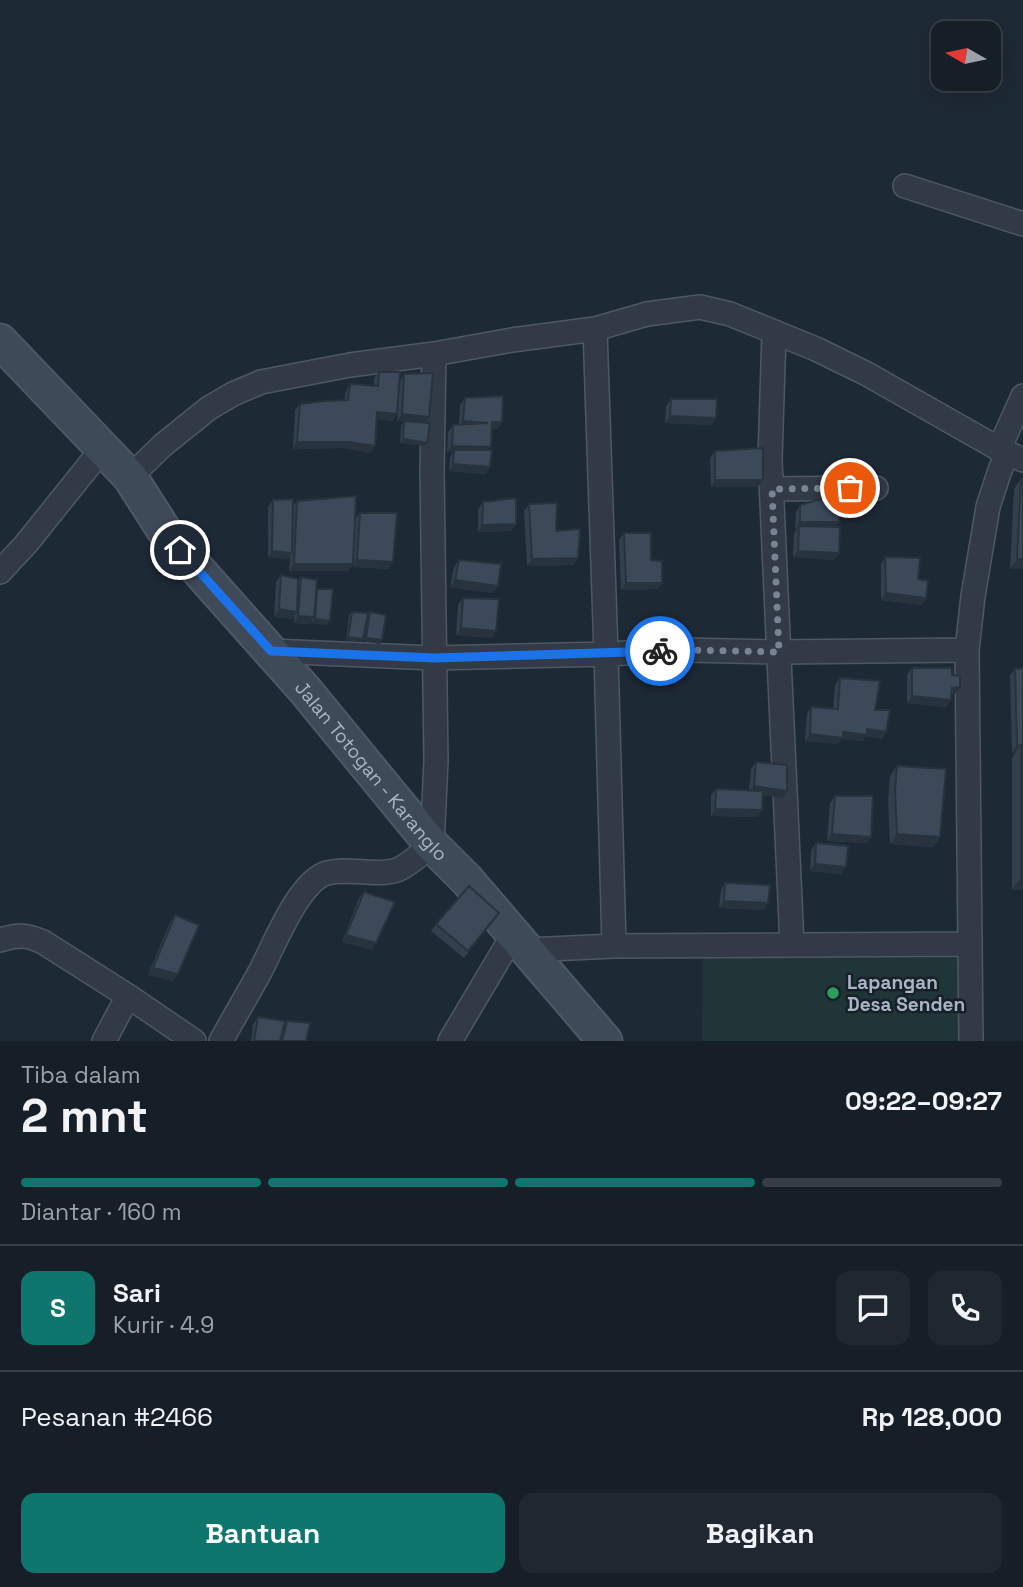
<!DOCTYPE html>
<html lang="id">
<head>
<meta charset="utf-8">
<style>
  :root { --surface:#161f28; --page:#1f2730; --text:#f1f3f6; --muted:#9ea2a8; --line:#353d45; --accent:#0f766e }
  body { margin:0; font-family:"Space Grotesk",sans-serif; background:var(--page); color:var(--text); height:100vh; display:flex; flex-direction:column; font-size:26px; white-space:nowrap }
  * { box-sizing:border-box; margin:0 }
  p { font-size:23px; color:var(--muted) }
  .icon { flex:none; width:38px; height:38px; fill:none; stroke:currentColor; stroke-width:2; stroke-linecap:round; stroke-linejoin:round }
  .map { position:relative; height:1041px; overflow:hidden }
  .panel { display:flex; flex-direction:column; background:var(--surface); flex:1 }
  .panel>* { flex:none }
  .needle { width:46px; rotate:279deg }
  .buttons { position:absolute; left:931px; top:21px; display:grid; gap:14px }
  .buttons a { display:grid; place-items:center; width:70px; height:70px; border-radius:14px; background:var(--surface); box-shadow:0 7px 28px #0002,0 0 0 2px var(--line); font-size:35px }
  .pin { position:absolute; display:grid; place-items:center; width:60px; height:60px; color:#fff; margin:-30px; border:4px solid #fff; border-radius:50%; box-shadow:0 2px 7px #0007 }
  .courier { position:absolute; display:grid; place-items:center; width:70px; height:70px; margin:-35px; border:5px solid #1a73e8; border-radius:50%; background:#fff; color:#222; box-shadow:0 2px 9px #0007 }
  .overview em { font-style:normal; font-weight:800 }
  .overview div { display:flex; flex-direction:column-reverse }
  .overview { display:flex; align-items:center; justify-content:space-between; height:119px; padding:0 21px }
  h1 { font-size:46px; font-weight:800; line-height:52px }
  .bar { display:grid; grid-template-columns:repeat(4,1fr); gap:10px 7px; align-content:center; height:84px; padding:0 21px }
  .bar i { height:9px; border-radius:5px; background:var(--line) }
  .bar .selected { background:var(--accent) }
  .bar p { grid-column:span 4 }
  .line { display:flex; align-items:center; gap:18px; padding:0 21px; border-top:2px solid var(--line) }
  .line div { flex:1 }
  .round { display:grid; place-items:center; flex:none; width:74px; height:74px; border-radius:14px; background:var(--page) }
  .action { display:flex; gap:14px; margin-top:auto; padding:14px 21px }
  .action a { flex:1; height:80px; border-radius:14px; background:var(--accent); color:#fff; font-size:28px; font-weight:800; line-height:80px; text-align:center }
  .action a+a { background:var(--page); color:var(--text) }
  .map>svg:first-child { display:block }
  .green { fill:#203537 }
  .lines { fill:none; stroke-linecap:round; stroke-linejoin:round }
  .minor-casing { stroke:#4e5865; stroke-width:26 }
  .secondary-casing { stroke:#4e5865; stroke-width:37 }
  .minor { stroke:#313a46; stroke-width:23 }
  .secondary { stroke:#3f4a59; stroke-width:33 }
  .wall { fill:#333f4d }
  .shaded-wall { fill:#29333e }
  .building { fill:#3b4959; stroke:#29333e; stroke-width:2 }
  .done { stroke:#798492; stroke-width:7; stroke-dasharray:0 12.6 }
  .route { stroke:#1a73e8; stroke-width:9 }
  .leisure-dot { fill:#2e9e5b; stroke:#17202a; stroke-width:2.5 }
  .labels { text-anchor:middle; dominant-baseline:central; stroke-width:5; stroke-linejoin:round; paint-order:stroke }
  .street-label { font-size:19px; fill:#aab5c4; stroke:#17202a }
  .poi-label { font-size:19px; font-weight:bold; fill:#aab5c4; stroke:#17202a; text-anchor:start }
</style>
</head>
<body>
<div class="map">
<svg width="1023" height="1041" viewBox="0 0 1023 1041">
  <rect width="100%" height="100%" fill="#1e2936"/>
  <path class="green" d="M 963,944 L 964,1041 L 702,1041 L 703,945 Z"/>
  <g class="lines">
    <g class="minor-casing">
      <path id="minor" d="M 905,186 L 1023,224
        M 595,329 L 606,654 L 614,946
        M 774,333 L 770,459 L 792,945
        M 999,449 L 1023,396
        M 130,477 L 163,445 L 209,408 L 233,394 L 261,382 L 350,365 L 434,354 L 512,340 L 595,329 L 647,314 L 700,307 L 730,314 L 816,349 L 867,374 L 999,449 L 1023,460
        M 772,489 L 876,488
        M 0,572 L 26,544 L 103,448
        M 271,651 L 434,658 L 606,654 L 687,650 L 779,652 L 967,650
        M 0,940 C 18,935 25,934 43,942 L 128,996 L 194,1041
        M 527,950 L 614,946 L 970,944
        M 104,1041 L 128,996
        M 221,1041 C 234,1017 248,994 261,970 C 274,945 299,881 327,873 C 349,867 376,877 397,870 C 410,865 421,853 432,845 L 436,761 L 432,470 L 434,354
        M 450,1041 L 513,935
        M 971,1041 L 967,650 L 973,596 L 988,507 L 999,473 L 1007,453"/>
    </g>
    <g class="secondary-casing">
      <g id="secondary">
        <path id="s1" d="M 0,341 L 130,477 L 167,535 L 304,689 L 432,845 L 467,880 L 605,1041"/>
      </g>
    </g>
    <use href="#minor" class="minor"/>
    <use href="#secondary" class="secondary"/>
  </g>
  <path class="wall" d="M 379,372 L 393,421 L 376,419 L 371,453 L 344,448 L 293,449 L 295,410 L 300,404 L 344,400 L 346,391 L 350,384 L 374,385 L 374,378 Z
    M 404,374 L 424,423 L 425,446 L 400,443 L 401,425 L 404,421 L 397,421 L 400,381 Z
    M 465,398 L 502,422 L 498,429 L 491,429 L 488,450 L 490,467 L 486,474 L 449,471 L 450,457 L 453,452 L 447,452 L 448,432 L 453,425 L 459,424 L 460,405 Z
    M 671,399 L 716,418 L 711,425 L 665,423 L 666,406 Z
    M 715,451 L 758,487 L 711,487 L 710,458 Z
    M 1021,479 L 1023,479 L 1023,569 L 1010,569 L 1014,489 Z
    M 273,500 L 293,506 L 297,501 L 355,519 L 360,513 L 393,562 L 389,569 L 353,567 L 353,564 L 348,571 L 289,571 L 290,556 L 287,559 L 268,557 L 268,507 Z
    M 483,502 L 516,524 L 511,531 L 478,532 L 478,509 Z
    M 529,504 L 556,531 L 578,558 L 573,565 L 527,566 L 524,511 Z
    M 800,505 L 839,522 L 836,527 L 839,553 L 834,560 L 793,557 L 794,533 L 797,529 L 795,529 L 796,512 Z
    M 624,533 L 651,560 L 662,583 L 658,589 L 621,590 L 619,540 Z
    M 885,557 L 918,579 L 926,598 L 922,605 L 881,600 L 881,564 Z
    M 459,560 L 498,586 L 493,593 L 450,587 L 454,567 Z
    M 281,575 L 298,581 L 301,577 L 316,590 L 327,625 L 312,623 L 313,620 L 310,624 L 294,623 L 294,615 L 292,619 L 274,616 L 276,582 Z
    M 463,598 L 496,631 L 491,638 L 456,635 L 458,605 Z
    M 352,612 L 363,639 L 361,642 L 346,640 L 349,615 Z
    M 370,612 L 380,644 L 364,641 L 368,615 Z
    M 912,668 L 952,675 L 955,694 L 952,694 L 946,707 L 907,703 L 907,674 Z
    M 1023,668 L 1023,890 L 1012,890 L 1012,758 L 1015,753 L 1012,753 L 1010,675 L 1015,669 Z
    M 840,678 L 875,710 L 886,732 L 882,739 L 866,736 L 862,741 L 842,739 L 838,744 L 805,741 L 807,714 L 811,707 L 833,708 L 835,685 Z
    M 756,762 L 787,791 L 783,798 L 763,795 L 758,817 L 711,816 L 711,795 L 716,789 L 749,790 L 751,769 Z
    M 897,766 L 940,837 L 933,847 L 890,844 L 888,800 L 890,776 Z
    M 835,796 L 871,837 L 866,843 L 827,841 L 830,803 Z
    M 816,843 L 841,874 L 810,871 L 811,850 Z
    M 725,883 L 768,903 L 763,910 L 719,908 L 721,890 Z
    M 364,892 L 372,950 L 342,942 L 359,898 Z
    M 175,915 L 173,981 L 148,975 L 170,922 Z
    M 494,920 L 464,958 L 431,931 L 436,924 Z
    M 258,1017 L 284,1024 L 287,1021 L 306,1041 L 251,1041 L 253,1024 Z"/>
  <path class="shaded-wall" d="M 377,412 L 397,414 L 393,421 L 372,418 Z
    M 402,414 L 429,417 L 424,423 L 397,421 Z
    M 670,416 L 716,418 L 711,425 L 665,423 Z
    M 463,421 L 488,423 L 458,428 Z
    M 492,422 L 502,422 L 498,429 L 487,428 Z
    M 403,439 L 427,443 L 425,446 L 400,443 Z
    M 297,442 L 348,442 L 375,446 L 371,453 L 344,448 L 293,449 Z
    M 452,446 L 491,447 L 486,453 L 454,450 L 453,452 L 447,452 Z
    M 453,464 L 490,467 L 486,474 L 449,471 Z
    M 715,480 L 763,480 L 758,487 L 711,487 Z
    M 800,522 L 839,522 L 835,529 L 799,526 L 797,529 L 795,529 Z
    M 516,524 L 511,531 L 478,532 L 482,525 Z
    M 272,551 L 292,553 L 287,559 L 268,557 Z
    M 798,551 L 839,553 L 834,560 L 793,557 Z
    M 578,558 L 573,565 L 527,566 L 532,559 Z
    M 1017,559 L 1023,559 L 1023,569 L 1010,569 Z
    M 357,560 L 393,562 L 389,569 L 353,567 Z
    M 294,564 L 353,564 L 348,571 L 289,571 Z
    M 455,580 L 498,586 L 493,593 L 450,587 Z
    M 626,583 L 662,583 L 658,589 L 621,590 Z
    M 886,593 L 926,598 L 922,605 L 881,600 Z
    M 279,609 L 297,612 L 292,619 L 274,616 Z
    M 298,616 L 314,617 L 310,624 L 294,623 Z
    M 315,619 L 330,621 L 327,625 L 312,623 Z
    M 461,628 L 496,631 L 491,638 L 456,635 Z
    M 348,637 L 363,639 L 361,642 L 346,640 Z
    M 366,638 L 382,640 L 380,644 L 364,641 Z
    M 960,687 L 955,694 L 947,695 L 952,688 Z
    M 912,696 L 951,700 L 946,707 L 907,703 Z
    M 867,729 L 886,732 L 882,739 L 866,736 L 862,741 L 842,739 L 838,744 L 805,741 L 810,734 L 843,732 Z
    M 1017,746 L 1020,746 L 1015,753 L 1012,753 Z
    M 754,786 L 787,791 L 783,798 L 749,793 Z
    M 715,809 L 762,810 L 758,817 L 711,816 Z
    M 832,834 L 871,837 L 866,843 L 827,841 Z
    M 897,834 L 940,837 L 933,847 L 890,844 Z
    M 815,864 L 846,867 L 841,874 L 810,871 Z
    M 1021,877 L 1023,877 L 1023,890 L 1012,890 Z
    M 724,901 L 768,903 L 763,910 L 719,908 Z
    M 346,935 L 376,943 L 372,950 L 342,942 Z
    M 153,968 L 178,974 L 173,981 L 148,975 Z"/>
  <path class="building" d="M 379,372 L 400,372 L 397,414 L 377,412 L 375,446 L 348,442 L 297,442 L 300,404 L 325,401 L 348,400 L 350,384 L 378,386 Z
    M 433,373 L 429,417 L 402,414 L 404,374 Z
    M 503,396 L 502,422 L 492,422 L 491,447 L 452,446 L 453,425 L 488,423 L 463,421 L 465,398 Z
    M 671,399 L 717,399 L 716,418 L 670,416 Z
    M 404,421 L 430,423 L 427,443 L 403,439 Z
    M 763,448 L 763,480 L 715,480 L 715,451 Z
    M 454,450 L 492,450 L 490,467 L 453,464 Z
    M 1021,479 L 1023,479 L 1023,559 L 1017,559 Z
    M 839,494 L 839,522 L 800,522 L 800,505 Z
    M 356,496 L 353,564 L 294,564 L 297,501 Z
    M 516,498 L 516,524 L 482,525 L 483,502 Z
    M 293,499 L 292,553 L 272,551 L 273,500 Z
    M 557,503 L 556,531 L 580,529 L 578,558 L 532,559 L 529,504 Z
    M 360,513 L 397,513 L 393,562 L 357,560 Z
    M 799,526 L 840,527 L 839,553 L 798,551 Z
    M 624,533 L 651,533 L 651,560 L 662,561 L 662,583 L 626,583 Z
    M 885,557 L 920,558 L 918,579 L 928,581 L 926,598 L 886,593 Z
    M 459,560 L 501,564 L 498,586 L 455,580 Z
    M 281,575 L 298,579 L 297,612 L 279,609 Z
    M 301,577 L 317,580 L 314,617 L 298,616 Z
    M 317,589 L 333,589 L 330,621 L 315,619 Z
    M 463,598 L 499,599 L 496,631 L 461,628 Z
    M 352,612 L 368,613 L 363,639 L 348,637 Z
    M 370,612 L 386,615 L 382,640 L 366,638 Z
    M 912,668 L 952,668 L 952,675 L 960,676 L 960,687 L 952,688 L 951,700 L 912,696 Z
    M 1023,668 L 1023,745 L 1017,746 L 1015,669 Z
    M 840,678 L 880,681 L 875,710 L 890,710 L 886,732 L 867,729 L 867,735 L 843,732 L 843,738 L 810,734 L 811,707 L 838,709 Z
    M 1021,745 L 1023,745 L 1023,877 L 1021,877 Z
    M 756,762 L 787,765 L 787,791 L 754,786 Z
    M 897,766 L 946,769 L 940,837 L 897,834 L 895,790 Z
    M 716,789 L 763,791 L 762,810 L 715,809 Z
    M 835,796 L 873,796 L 871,837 L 832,834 Z
    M 816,843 L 848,846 L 846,867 L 815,864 Z
    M 725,883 L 770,885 L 768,903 L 724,901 Z
    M 469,886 L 499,913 L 468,951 L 436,924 Z
    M 364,892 L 395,902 L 376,943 L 346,935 Z
    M 175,915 L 199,925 L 178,974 L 153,968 Z
    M 258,1017 L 285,1021 L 280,1041 L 254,1041 Z
    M 287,1021 L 310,1023 L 306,1041 L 282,1041 Z"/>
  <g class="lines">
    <path class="done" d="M 660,651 L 687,650 L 779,652 L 772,489 L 850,488"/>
    <path class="route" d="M 180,550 L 271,651 L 434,658 L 660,651"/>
  </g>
  <circle class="leisure-dot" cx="833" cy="993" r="7"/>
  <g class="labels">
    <g class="street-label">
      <text stroke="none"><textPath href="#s1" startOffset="569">Jalan Totogan - Karanglo</textPath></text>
    </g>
    <g class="poi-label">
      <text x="847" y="982">Lapangan<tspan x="847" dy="22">Desa Senden</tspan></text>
    </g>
  </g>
</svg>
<div class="buttons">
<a><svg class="needle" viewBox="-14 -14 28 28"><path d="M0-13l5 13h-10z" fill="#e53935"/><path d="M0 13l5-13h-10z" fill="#9ea2a8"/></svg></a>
</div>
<div class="pin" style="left:850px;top:488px;background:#ea580c"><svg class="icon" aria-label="bag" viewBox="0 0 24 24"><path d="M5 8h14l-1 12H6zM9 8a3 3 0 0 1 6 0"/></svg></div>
<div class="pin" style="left:180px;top:550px;background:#1f2937"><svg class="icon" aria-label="home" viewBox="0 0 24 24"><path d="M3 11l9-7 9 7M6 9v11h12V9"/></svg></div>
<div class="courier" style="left:660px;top:651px"><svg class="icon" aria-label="bike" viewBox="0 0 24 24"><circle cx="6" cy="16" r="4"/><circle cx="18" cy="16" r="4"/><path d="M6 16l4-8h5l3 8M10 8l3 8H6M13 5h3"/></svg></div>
</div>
<section class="panel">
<div class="overview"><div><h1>2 mnt</h1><p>Tiba dalam</p></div><em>09:22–09:27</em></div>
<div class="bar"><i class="selected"></i><i class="selected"></i><i class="selected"></i><i></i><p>Diantar · 160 m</p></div>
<div class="line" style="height:126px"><b class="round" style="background:var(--accent);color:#fff">S</b><div><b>Sari</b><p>Kurir · 4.9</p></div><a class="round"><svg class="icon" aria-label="chat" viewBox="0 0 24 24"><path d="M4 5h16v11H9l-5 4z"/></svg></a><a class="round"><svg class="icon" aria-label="phone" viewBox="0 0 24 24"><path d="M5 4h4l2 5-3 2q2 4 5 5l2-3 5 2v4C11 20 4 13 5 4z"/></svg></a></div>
<div class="line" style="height:91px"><div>Pesanan #2466</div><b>Rp 128,000</b></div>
<div class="action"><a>Bantuan</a><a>Bagikan</a></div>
</section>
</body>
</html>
